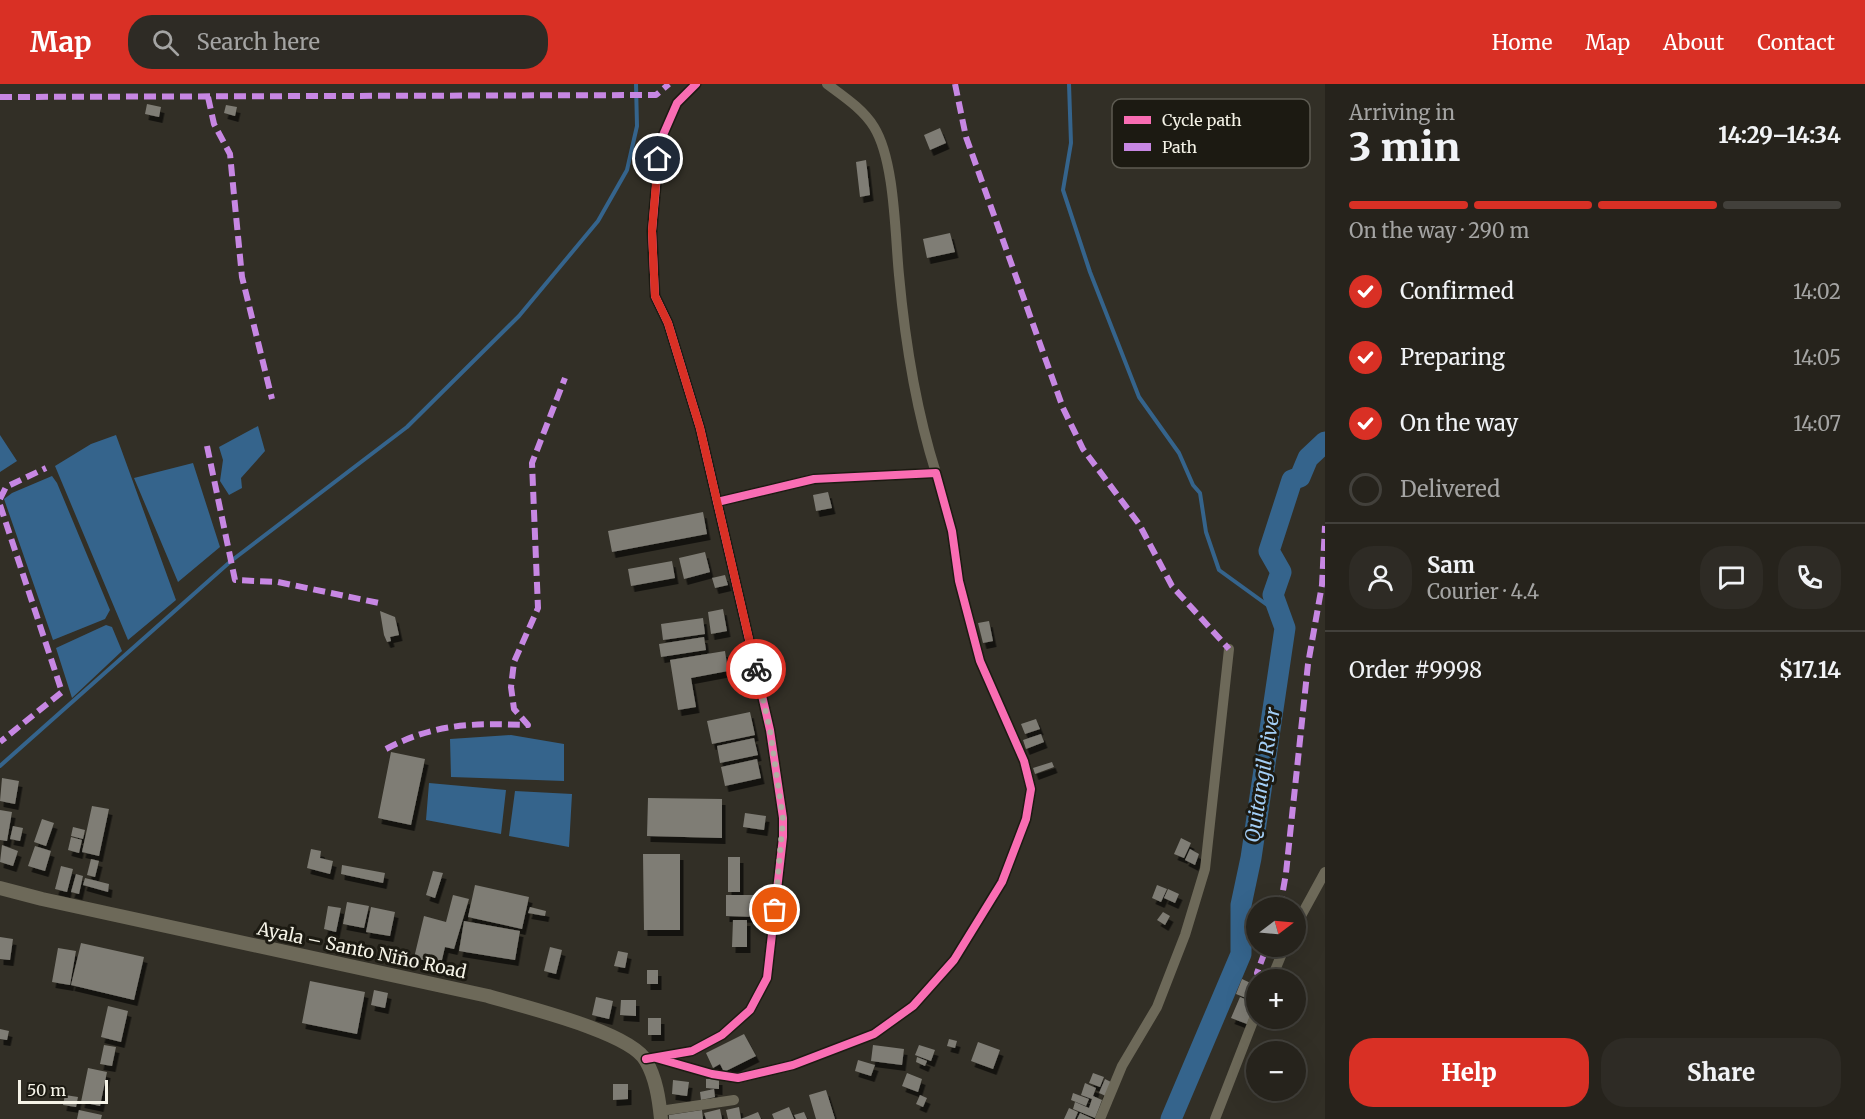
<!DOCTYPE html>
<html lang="en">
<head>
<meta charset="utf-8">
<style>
  :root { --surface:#26231c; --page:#2e2b25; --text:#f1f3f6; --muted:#a4a4a3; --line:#42403b; --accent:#d93025 }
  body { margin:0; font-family:Merriweather,serif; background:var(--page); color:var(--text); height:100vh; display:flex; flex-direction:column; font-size:22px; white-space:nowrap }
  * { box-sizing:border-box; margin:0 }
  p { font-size:20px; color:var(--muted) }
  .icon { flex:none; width:33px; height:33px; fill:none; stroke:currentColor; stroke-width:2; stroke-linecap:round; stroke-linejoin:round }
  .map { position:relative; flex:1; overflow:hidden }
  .sheet { display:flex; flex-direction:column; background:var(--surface); width:540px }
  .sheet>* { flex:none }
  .needle { width:39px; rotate:74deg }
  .buttons { position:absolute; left:1246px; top:813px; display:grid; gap:12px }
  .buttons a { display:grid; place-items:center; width:60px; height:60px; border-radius:50%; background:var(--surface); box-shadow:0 6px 24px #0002,0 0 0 2px var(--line); font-size:30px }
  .scale { position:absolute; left:18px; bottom:15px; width:90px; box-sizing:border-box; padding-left:6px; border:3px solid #f5f3e7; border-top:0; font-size:16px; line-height:21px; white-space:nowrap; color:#f5f3e7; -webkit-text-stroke:4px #1c1a12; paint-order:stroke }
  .pin { position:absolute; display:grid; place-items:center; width:51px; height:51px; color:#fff; margin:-26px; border:3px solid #fff; border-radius:50%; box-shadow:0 2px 6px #0007 }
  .courier { position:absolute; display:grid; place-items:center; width:60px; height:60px; margin:-30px; border:4px solid #d93025; border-radius:50%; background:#fff; color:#222; box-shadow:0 2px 8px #0007 }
  .summary em { font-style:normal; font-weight:800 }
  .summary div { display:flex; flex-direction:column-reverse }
  .summary { display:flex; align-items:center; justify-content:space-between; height:102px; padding:0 24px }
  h1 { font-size:39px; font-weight:800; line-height:45px }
  .bar { display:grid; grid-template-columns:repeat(4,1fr); gap:9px 6px; align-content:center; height:72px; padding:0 24px }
  .bar i { height:8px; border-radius:4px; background:var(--line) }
  .bar .active { background:var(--accent) }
  .bar p { grid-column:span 4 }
  .line { display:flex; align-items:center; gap:15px; padding:0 24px; border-top:2px solid var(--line) }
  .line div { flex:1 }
  .round { display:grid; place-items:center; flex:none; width:63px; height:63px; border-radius:24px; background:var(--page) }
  ol { padding:0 24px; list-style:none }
  li { display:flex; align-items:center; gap:18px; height:66px }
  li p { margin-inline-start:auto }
  li .icon { padding:6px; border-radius:50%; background:var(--accent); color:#fff; stroke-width:4 }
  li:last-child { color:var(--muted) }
  li i { width:33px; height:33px; border:3px solid var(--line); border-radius:50% }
  .cta { display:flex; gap:12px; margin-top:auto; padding:12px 24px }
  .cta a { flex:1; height:69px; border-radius:24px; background:var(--accent); color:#fff; font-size:24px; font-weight:800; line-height:69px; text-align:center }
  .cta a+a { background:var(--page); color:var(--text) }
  header { display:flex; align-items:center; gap:36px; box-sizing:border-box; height:84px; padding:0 30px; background:var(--accent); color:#fff }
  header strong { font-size:28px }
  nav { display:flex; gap:33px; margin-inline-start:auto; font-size:21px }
  .search { width:420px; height:54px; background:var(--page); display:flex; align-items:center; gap:15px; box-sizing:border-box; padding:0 21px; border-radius:24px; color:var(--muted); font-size:22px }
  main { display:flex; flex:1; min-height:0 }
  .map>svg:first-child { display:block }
  .water { fill:#35648c }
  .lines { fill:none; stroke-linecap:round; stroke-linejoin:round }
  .stream { stroke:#35648c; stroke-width:4 }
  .river { stroke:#35648c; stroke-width:21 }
  .building { fill:#7f7d75; filter:url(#shadow) }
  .minor { stroke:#6d6959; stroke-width:10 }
  .tertiary { stroke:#6d6959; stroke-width:14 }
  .quiet { stroke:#c787e3; stroke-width:6; stroke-dasharray:12 6; stroke-linecap:butt }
  .cycleway-casing { stroke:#1c1a12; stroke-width:11 }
  .cycleway { stroke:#f96db3; stroke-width:8 }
  .done { stroke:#b1aea3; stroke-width:6; stroke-dasharray:0 10.8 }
  .route { stroke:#d93025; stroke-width:8 }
  .labels { text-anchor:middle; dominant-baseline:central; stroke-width:6; stroke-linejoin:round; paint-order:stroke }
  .street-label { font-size:18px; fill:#f5f3e7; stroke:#1c1a12 }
  .water-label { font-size:20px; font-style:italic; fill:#a3cef6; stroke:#1c1a12 }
  .key { fill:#1c1a12; stroke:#5d5b52; stroke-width:1.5 }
  .key-label { font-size:16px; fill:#f5f3e7 }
</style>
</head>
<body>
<header>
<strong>Map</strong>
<div class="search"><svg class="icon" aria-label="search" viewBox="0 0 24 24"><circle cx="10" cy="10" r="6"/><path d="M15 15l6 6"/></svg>Search here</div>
<nav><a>Home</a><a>Map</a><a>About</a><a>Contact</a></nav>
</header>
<main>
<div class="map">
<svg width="1325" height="1035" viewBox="0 0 1325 1035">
  <defs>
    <filter id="shadow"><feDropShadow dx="3.5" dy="6" stdDeviation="0" flood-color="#0009"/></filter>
  </defs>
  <rect width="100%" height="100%" fill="#322f26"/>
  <path class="water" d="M 258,342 L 265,367 L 241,394 L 242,404 L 229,411 L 220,397 L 223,376 L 219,363 Z
    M 0,351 L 17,377 L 0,388 Z
    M 116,351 L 176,516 L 128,556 L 55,382 L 91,360 Z
    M 193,379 L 220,463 L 178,498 L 134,394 Z
    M 52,392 L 57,399 L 110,526 L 105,535 L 53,556 L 4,415 L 12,409 Z
    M 106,541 L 112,543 L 122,567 L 72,614 L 56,564 Z
    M 511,651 L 564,660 L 564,697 L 451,693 L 450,655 Z
    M 429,699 L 506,706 L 501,750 L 426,736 Z
    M 515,707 L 572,710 L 569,763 L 509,752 Z"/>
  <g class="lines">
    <path class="stream" d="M 1069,0 L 1071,59 L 1063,106 L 1090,188 L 1139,313 L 1179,369 L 1193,401 L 1200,409 L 1206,448 L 1219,486 L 1277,528
      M 0,682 L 231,477 L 407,343 L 519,232 L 598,137 L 627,86 L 637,42 L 636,0"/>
    <path class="river" d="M 1171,1035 L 1241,870 L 1241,821 L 1251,774 L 1285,544 L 1273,511 L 1281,488 L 1269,467 L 1292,396 L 1300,393 L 1308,374 L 1325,358"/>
  </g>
  <path class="building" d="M 147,20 L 161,23 L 159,33 L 145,30 Z
    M 226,21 L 237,23 L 235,32 L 224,29 Z
    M 940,44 L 946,59 L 930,66 L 924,51 Z
    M 866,76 L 870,111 L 860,113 L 856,78 Z
    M 950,149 L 955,168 L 927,174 L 923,155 Z
    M 828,408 L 832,424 L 816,427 L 813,411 Z
    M 703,428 L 707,450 L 612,468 L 608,447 Z
    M 705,468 L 710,488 L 684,495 L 679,474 Z
    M 672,477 L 675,494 L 631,502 L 628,485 Z
    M 725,491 L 728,501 L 715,504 L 712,494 Z
    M 723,525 L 727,547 L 711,550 L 708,528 Z
    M 380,527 L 395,533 L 399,551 L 390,553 L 391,557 L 387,558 L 384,551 Z
    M 703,534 L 705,550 L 663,556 L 661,540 Z
    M 989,537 L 993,557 L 983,559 L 978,539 Z
    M 704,553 L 706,566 L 661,573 L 659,560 Z
    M 725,567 L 728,587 L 691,594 L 696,623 L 678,626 L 670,576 Z
    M 750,628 L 755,651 L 712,660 L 707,637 Z
    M 1036,635 L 1040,645 L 1025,650 L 1021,640 Z
    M 1041,650 L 1044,658 L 1026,665 L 1023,656 Z
    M 754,654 L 758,671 L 720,679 L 717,662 Z
    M 391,668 L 425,675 L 411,741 L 378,734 Z
    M 757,675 L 761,694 L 725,702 L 721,683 Z
    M 1052,678 L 1054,683 L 1035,690 L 1033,684 Z
    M 2,694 L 19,697 L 15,720 L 0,717 Z
    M 648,714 L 722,715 L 722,754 L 647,752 Z
    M 92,722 L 109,725 L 99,772 L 82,768 Z
    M 0,726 L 12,728 L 7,757 L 0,756 Z
    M 745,729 L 766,732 L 764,746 L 743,743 Z
    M 42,735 L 54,739 L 46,762 L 34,758 Z
    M 13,742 L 23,744 L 20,757 L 10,755 Z
    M 73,743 L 85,746 L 83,755 L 71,752 Z
    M 71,753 L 82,756 L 79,769 L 68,766 Z
    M 1181,754 L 1191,759 L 1184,774 L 1174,770 Z
    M 2,761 L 18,767 L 13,782 L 0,778 Z
    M 35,762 L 51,767 L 45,787 L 28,782 Z
    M 311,765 L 321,767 L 320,774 L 333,777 L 330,790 L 307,784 Z
    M 1190,765 L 1199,770 L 1195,781 L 1185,776 Z
    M 643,770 L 680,770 L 680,846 L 644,846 Z
    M 728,773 L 740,773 L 740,808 L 728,808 Z
    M 91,775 L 99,777 L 95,793 L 87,791 Z
    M 342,781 L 385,789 L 383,799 L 341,790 Z
    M 61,782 L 73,785 L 67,808 L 55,805 Z
    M 433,787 L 443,789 L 435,814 L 426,811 Z
    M 76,790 L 83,792 L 79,810 L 71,808 Z
    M 85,794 L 109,800 L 108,808 L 83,801 Z
    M 475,801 L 529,813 L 522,845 L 468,833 Z
    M 1157,801 L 1167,805 L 1161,818 L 1152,814 Z
    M 1168,805 L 1179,810 L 1175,819 L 1164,814 Z
    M 453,811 L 469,815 L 454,865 L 445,863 L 441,880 L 414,874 L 424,832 L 446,838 Z
    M 726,811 L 755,811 L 755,833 L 726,832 Z
    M 347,818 L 369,822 L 364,844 L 343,840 Z
    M 328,822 L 341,824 L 336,848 L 324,845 Z
    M 371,823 L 395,828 L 390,852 L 366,848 Z
    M 530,823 L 546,827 L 545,832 L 528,829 Z
    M 1163,828 L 1170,832 L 1165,841 L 1157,836 Z
    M 733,836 L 747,836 L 747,863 L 732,863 Z
    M 464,837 L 520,847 L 515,876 L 459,867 Z
    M 0,853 L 13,855 L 10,876 L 0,875 Z
    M 81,859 L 144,873 L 134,916 L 71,901 Z
    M 550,863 L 562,866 L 556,890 L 544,887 Z
    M 58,864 L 76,867 L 70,901 L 52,898 Z
    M 618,867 L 628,869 L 625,884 L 614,882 Z
    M 647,886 L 658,886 L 658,900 L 647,900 Z
    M 1242,895 L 1257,902 L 1256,918 L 1236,910 Z
    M 310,897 L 365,908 L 357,950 L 302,939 Z
    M 374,906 L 388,909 L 385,924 L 371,921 Z
    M 596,913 L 613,917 L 609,935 L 592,931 Z
    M 1240,913 L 1255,919 L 1247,940 L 1231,934 Z
    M 621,916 L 636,916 L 636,932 L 620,931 Z
    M 108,922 L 128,927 L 121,958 L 101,953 Z
    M 648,934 L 661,934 L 661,951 L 648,951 Z
    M 0,945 L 9,947 L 7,956 L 0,955 Z
    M 744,950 L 756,972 L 724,988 L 720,980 L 713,984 L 706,969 Z
    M 949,955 L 957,957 L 955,964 L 947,962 Z
    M 978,958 L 1000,966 L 993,985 L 971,977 Z
    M 104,961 L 116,963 L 112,982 L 100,980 Z
    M 873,961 L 904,965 L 902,981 L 871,977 Z
    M 919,961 L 935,966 L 931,977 L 915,971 Z
    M 917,973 L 927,977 L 925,982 L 916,978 Z
    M 858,976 L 875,981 L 871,992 L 855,987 Z
    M 88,984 L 107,988 L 100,1022 L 81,1018 Z
    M 907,989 L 922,995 L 918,1008 L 902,1002 Z
    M 1093,989 L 1104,993 L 1100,1003 L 1089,999 Z
    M 706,995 L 719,995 L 719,1005 L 706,1004 Z
    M 1105,995 L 1113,999 L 1108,1013 L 1099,1009 Z
    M 673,996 L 689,998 L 687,1012 L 672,1010 Z
    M 1085,999 L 1096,1004 L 1093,1012 L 1102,1016 L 1095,1034 L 1073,1025 L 1075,1018 L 1089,1024 L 1092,1015 L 1081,1011 Z
    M 613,1000 L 628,1000 L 628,1015 L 613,1016 Z
    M 714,1005 L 715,1013 L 701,1016 L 700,1008 Z
    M 826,1006 L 835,1035 L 816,1035 L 809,1011 Z
    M 1073,1009 L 1089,1015 L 1086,1022 L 1071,1016 Z
    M 65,1011 L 78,1013 L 76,1023 L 63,1021 Z
    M 920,1011 L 927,1014 L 923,1023 L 916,1020 Z
    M 739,1023 L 741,1035 L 758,1028 L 761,1035 L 728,1035 L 726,1026 Z
    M 789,1023 L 794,1035 L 774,1035 L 772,1030 Z
    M 1069,1024 L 1078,1028 L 1075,1035 L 1064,1035 Z
    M 720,1025 L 722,1035 L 706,1035 L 704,1029 Z
    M 79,1026 L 102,1031 L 101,1035 L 77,1035 Z
    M 702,1026 L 703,1035 L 669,1035 L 669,1031 Z
    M 804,1028 L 807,1035 L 796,1035 L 794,1031 Z
    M 1080,1029 L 1093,1035 L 1077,1035 Z"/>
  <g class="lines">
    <path class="minor" d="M 827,0 C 843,12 863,25 874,43 C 895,77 895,151 899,191 C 905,257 916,326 936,389
      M 1296,841 L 1325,788
      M 1271,896 L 1285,862
      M 656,974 L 712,990 L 738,994 L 793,981 L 874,950 L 913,922 L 954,876 L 1002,798 L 1026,735 L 1031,705 L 1024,677 L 980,577 L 959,497 L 952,447 L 936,389 L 814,395 L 717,418
      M 658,974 L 692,967 L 722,951 L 750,926 L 767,894 L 783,753 L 783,734 L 770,646 L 700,344 L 668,239 L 655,212 L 652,147 L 660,58 L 677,19 L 696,0
      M 660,1027 L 734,1016
      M 1100,1035 L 1122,982 L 1157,923 L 1185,851 L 1205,785 L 1229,565
      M 1215,1035 L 1257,927"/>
    <path class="tertiary" d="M 0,804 L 42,815 L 488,912 C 521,922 631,948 646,977 C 656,994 659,1015 661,1035"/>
    <path class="quiet" d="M 955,0 L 966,53 L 1063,324 L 1083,365 L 1139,440 L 1172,502 L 1229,565
      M 0,13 L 656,11 L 669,0
      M 208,13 L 214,40 L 230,70 L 242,193 L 272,315
      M 207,362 L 235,496 L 278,498 L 379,519
      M 0,415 L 6,403 L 46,384
      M 0,421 L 62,608 L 0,658
      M 386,665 C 435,639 474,639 528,641 L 514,625 L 511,603 L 514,578 L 538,524 L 532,379 L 565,294
      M 1280,824 L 1286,789 L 1308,580 L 1322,501 L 1325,442
      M 1261,896 L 1257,889 L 1267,862"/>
    <g class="cycleway-casing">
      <path id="cycleway" d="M 656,974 L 712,990 L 738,994 L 793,981 L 874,950 L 913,922 L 954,876 L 1002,798 L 1026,735 L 1031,705 L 1024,677 L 980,577 L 959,497 L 952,447 L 936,389 L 814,395 L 717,418
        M 646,975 L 692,967 L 722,951 L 750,926 L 767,894 L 783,753 L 783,734 L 770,646 L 700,344 L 668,239 L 655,212 L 652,147 L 660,58 L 677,19 L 696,0"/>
    </g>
    <use href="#cycleway" class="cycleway"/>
  </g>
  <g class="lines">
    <path class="done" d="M 756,585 L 770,646 L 783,735 L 775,826"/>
    <path class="route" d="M 658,75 L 652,147 L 655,212 L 668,239 L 700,344 L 756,585"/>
  </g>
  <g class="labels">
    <g class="street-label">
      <text transform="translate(362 866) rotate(12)">Ayala – Santo Niño Road</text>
    </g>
    <g class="water-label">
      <text transform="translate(1262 691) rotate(-81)">Quitangil River</text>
    </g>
  </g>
  <rect x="1112" y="15" width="198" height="69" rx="9" class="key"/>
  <rect x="1124" y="32" width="27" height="8" fill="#f96db3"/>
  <rect x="1124" y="59" width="27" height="8" fill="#c787e3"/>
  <g class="key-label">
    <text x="1162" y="42">Cycle path</text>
    <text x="1162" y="69">Path</text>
  </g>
</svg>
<div class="buttons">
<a><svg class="needle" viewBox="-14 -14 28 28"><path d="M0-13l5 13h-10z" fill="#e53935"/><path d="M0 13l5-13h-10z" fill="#a4a4a3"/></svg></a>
<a>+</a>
<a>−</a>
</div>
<div class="scale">50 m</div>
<div class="pin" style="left:775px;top:826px;background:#ea580c"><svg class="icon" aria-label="bag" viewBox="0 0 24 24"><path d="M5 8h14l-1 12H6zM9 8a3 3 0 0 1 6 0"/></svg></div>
<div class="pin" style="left:658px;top:75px;background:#1f2937"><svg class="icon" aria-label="home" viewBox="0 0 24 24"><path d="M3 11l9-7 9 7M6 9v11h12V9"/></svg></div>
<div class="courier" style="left:756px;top:585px"><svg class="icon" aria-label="bike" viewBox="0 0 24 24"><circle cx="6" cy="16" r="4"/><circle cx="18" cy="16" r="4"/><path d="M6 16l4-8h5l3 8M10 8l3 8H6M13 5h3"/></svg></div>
</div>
<section class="sheet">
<div class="summary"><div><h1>3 min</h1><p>Arriving in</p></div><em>14:29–14:34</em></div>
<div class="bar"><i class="active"></i><i class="active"></i><i class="active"></i><i></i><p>On the way · 290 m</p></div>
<ol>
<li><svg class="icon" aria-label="check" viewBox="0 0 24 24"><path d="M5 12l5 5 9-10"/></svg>Confirmed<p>14:02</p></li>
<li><svg class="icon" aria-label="check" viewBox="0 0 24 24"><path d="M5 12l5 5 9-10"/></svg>Preparing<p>14:05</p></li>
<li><svg class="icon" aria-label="check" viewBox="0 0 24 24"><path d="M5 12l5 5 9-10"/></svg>On the way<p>14:07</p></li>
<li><i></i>Delivered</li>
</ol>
<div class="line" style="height:108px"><a class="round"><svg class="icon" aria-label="person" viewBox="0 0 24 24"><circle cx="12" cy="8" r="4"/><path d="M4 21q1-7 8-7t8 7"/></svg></a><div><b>Sam</b><p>Courier · 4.4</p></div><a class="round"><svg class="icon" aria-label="chat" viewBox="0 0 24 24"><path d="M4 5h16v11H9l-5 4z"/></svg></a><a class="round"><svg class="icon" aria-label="phone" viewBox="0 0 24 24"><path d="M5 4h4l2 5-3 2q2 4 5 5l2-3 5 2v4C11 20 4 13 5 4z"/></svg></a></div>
<div class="line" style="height:78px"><div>Order #9998</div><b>$17.14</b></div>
<div class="cta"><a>Help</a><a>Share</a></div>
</section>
</main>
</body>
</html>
